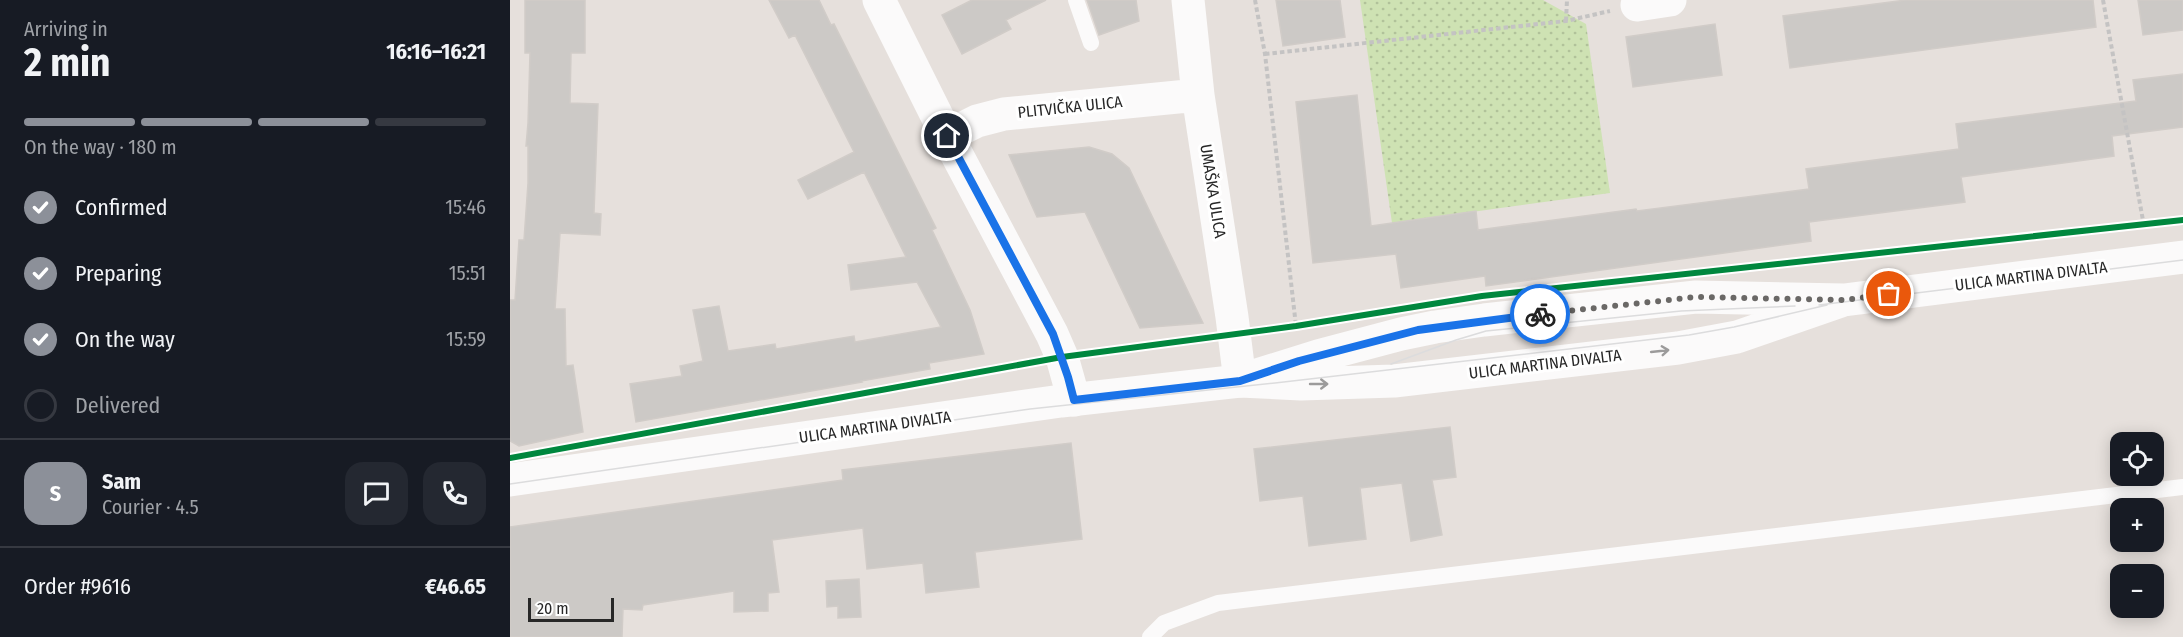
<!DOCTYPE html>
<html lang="en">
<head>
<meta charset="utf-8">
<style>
  :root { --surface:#171b24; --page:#242831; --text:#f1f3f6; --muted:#9ea1a6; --line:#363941; --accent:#8c9099 }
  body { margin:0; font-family:"Fira Sans Condensed",sans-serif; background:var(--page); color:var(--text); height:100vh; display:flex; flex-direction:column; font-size:22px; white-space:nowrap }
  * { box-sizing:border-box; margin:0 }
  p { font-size:20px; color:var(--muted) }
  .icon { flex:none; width:33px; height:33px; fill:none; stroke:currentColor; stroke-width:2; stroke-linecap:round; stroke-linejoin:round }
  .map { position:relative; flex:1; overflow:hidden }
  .details { display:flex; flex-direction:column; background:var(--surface); width:510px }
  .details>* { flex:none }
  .tools { position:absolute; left:1600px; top:432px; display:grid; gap:12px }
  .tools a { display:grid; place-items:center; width:54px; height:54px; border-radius:12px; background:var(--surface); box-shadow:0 3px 15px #0003; font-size:30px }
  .scale { position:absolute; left:18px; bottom:15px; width:86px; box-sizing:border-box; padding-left:6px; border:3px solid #272727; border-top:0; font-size:16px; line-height:21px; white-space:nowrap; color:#272727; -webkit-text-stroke:4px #fff; paint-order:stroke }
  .pin { position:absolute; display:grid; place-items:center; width:51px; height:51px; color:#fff; margin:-26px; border:3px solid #fff; border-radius:50%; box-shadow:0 2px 6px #0007 }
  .courier { position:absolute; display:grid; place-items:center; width:60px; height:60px; margin:-30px; border:4px solid #1a73e8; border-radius:50%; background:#fff; color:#222; box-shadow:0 2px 8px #0007 }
  .head em { font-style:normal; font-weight:700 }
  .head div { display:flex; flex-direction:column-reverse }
  .head { display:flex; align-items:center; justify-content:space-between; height:102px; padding:0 24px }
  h1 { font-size:39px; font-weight:700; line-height:45px }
  .bar { display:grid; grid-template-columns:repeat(4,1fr); gap:9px 6px; align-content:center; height:72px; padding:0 24px }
  .bar i { height:8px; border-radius:4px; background:var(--line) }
  .bar .selected { background:var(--accent) }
  .bar p { grid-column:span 4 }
  .line { display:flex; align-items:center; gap:15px; padding:0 24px; border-top:2px solid var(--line) }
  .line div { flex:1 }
  .round { display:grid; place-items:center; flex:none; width:63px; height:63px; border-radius:18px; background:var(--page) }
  ol { padding:0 24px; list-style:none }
  li { display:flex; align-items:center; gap:18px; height:66px }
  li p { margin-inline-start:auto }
  li .icon { padding:6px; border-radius:50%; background:var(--accent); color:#fff; stroke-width:4 }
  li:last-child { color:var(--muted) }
  li i { width:33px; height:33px; border:3px solid var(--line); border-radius:50% }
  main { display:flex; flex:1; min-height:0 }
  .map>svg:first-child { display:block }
  .park { fill:url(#park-dots) }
  .building { fill:#ccc9c6; stroke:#d1ccc8; stroke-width:1.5 }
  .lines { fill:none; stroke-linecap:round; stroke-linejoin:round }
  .path { stroke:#c4c3c3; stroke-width:4; stroke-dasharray:4.5 3; stroke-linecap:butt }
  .service { stroke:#fbfafa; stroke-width:16 }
  .minor { stroke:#fbfafa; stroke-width:33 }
  .tertiary { stroke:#fbfafa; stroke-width:33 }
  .tram { stroke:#dcdcdd; stroke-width:1.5 }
  .cycleway-casing { stroke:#fff; stroke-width:10 }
  .cycleway { stroke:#00873e; stroke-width:6 }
  .oneway { stroke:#9c9b9b }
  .done { stroke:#6a6866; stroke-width:6; stroke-dasharray:0 10.8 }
  .route { stroke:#1a73e8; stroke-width:8 }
  .labels { text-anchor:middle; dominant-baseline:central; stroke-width:6; stroke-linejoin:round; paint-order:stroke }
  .street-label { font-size:16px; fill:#272727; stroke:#fff }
</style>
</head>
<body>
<main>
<section class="details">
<div class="head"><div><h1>2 min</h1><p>Arriving in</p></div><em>16:16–16:21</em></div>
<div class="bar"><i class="selected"></i><i class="selected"></i><i class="selected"></i><i></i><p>On the way · 180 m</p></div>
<ol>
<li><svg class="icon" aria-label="check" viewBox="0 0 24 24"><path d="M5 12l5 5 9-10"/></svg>Confirmed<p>15:46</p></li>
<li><svg class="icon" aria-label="check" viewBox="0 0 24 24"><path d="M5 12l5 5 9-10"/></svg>Preparing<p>15:51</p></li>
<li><svg class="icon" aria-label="check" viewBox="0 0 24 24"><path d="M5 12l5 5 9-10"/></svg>On the way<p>15:59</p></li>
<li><i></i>Delivered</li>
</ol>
<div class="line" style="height:108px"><b class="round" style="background:var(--accent);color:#fff">S</b><div><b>Sam</b><p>Courier · 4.5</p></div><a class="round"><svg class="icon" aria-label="chat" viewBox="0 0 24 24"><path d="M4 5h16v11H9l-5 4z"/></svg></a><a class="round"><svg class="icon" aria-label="phone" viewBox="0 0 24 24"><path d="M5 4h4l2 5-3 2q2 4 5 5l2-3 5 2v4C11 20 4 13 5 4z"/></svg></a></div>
<div class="line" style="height:78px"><div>Order #9616</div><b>€46.65</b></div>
</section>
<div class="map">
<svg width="1673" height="637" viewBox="0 0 1673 637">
  <defs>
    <pattern id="park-dots" width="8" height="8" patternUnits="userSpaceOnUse" patternTransform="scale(1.5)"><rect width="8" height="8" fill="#cee2b3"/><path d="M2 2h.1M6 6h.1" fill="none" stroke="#b1c29a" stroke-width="1.8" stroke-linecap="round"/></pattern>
  </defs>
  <rect width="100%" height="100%" fill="#e6e0dc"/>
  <path class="park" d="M 850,0 L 1033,0 L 1076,24 L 1100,193 L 882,223 Z"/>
  <path class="building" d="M 15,0 L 75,0 L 75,53 L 61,53 L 60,103 L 88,104 L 84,213 L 91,214 L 90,235 L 50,233 L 45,309 L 55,309 L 56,366 L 63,365 L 73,432 L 9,446 L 0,441 L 0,300 L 5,300 L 9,240 L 14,240 L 18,183 L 18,146 L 16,146 L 18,123 L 20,53 L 15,53 Z
    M 259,0 L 309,0 L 321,25 L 324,24 L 426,228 L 422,230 L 460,310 L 474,354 L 419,363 L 420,369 L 351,381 L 352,382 L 126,422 L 120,384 L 172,376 L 170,366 L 193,361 L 183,310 L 209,306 L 218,351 L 265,344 L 266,349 L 344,336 L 345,342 L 431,327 L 407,282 L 341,290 L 338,265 L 396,257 L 354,172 L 298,199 L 288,180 L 344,152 L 285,35 L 279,38 Z
    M 462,0 L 536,0 L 496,20 L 501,29 L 452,54 L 432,15 Z
    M 577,0 L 626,0 L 629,21 L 589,35 Z
    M 766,0 L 830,0 L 835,37 L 773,46 Z
    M 1396,0 L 1583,0 L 1586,27 L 1280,68 L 1273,16 Z
    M 1628,0 L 1673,0 L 1673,30 L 1633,35 Z
    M 1205,24 L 1212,75 L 1123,87 L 1116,37 Z
    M 1673,74 L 1673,127 L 1602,136 L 1604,156 L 1451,177 L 1455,202 L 1299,222 L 1301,241 L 976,286 L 975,276 L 891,288 L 886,254 L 803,263 L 786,102 L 847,95 L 861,226 L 966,211 L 968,230 L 1126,209 L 1127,211 L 1299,189 L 1296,169 L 1449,149 L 1446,124 L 1626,101 L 1623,80 Z
    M 579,147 L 602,154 L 619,168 L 693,323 L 630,328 L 575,212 L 527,217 L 499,155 Z
    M 940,427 L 946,477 L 922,480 L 932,535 L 901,541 L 892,483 L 850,488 L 856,539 L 799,546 L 793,496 L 750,501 L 744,449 Z
    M 561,443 L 572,539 L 465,552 L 469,587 L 416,593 L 413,563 L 357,569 L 353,528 L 262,540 L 269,592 L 258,593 L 258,611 L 224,612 L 224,591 L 133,605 L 132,610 L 113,609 L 112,637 L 0,637 L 0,527 L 333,480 L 332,470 Z
    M 349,579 L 351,617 L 328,618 L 328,606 L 317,607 L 316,581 Z"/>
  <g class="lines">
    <path class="path" d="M 745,0 L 755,54 L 786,326
      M 1593,0 L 1634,226
      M 1056,21 L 1057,0
      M 755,54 L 1056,21 L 1100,11"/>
    <path class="service" d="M 566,0 L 581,43
      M 640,637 L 654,623 L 708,603 L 1673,487"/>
    <path class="minor" d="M 369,0 L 437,136 L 542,334 L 552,357 L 564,400
      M 678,0 L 688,95 L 722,317 L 730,381
      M 1127,5 L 1160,0
      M 437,136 L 467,121 L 494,114 L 688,95"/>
    <path class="tertiary" d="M 747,375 L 808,356 L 891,334 L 925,327 L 974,320 L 1186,297 L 1334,300 L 1673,257
      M 0,480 L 551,401 L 730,381 L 791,384 L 884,381 L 1168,348 L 1227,337 L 1334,300"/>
    <path class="tram" d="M 1309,305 L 1673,260
      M 881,364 L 946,340 L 976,331 L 1171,311 L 1285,306
      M 0,484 L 520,409 L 765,383 L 1179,335 L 1224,327 L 1317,305"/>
    <g class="cycleway-casing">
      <path id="cycleway" d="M 0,458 L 552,357 L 786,326 L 972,296 L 1673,220"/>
    </g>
    <use href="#cycleway" class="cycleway"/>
  </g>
  <defs><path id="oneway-shaft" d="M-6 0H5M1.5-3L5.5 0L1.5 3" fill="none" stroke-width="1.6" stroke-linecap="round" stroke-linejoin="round" transform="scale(1.5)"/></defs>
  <g class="oneway">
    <use href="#oneway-shaft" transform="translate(1150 351) rotate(-6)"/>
    <use href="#oneway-shaft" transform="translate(809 384)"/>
  </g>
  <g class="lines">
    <path class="done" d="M 1030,314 L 1186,297 L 1334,300 L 1379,294"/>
    <path class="route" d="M 437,136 L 543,334 L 558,377 L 564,400 L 730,381 L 789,361 L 908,330 L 1030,314"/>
  </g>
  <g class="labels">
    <g class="street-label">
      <text transform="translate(560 107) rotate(-6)">PLITVIČKA ULICA</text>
      <text transform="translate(703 191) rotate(81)">UMAŠKA ULICA</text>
      <text transform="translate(1521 276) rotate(-7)">ULICA MARTINA DIVALTA</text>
      <text transform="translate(1035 364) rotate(-7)">ULICA MARTINA DIVALTA</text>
      <text transform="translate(365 427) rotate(-8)">ULICA MARTINA DIVALTA</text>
    </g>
  </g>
</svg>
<div class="tools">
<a><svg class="icon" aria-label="locate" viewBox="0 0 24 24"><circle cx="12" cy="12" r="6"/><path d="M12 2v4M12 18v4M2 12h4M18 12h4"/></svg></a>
<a>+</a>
<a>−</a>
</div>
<div class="scale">20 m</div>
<div class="pin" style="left:1379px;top:294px;background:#ea580c"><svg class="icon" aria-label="bag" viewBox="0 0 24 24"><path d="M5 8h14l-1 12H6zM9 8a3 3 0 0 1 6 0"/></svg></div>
<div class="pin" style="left:437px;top:136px;background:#1f2937"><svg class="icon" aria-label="home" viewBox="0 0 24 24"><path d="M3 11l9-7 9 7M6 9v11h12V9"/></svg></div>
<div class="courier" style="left:1030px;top:314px"><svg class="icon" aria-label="bike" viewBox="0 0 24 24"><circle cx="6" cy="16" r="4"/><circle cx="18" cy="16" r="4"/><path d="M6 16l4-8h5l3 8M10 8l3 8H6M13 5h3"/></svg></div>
</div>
</main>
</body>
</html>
